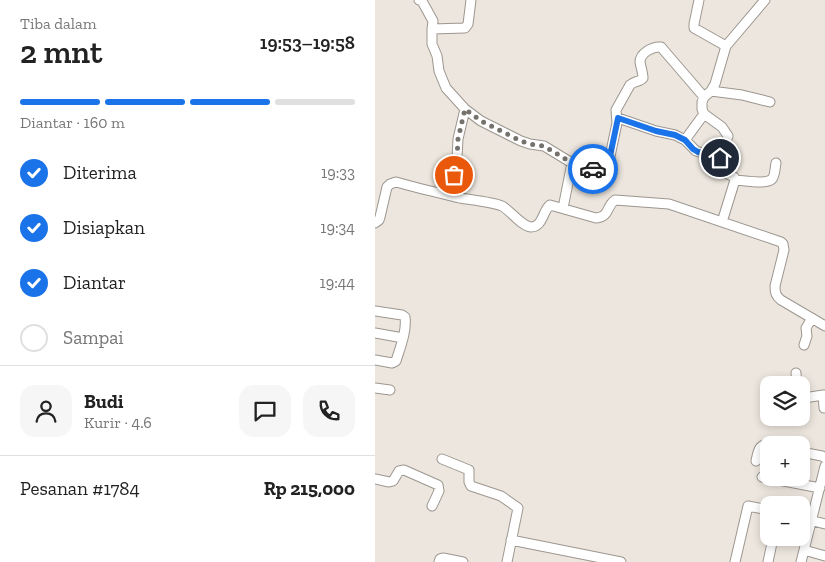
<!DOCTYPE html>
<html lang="id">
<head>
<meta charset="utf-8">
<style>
  :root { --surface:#fff; --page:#f6f6f6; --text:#222; --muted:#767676; --line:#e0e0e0; --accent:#1a73e8 }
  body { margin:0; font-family:"Zilla Slab",serif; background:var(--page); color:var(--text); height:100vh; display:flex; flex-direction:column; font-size:19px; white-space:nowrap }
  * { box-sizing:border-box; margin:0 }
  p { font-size:16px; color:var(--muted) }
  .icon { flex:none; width:28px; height:28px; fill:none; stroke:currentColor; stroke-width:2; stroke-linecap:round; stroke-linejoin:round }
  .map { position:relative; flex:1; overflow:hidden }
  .panel { display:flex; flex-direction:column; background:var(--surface); width:375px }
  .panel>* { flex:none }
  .buttons { position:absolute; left:385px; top:376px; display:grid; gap:10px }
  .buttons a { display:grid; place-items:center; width:50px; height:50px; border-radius:10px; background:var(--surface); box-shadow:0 2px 8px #0003; font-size:25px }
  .pin { position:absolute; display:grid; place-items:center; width:42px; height:42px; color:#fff; margin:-21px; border:2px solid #fff; border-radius:50%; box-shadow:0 1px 5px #0007 }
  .courier { position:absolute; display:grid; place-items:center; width:50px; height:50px; margin:-25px; border:4px solid #1a73e8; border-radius:50%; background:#fff; color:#222; box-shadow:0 1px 6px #0007 }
  .head em { font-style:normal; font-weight:600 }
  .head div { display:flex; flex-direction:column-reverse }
  .head { display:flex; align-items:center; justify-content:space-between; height:85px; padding:0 20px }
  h1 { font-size:32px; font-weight:600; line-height:38px }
  .bar { display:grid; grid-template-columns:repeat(4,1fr); gap:8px 5px; align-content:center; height:60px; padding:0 20px }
  .bar i { height:6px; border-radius:4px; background:var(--line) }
  .bar .active { background:var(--accent) }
  .bar p { grid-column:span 4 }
  .line { display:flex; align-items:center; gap:12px; padding:0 20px; border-top:1px solid var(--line) }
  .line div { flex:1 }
  .round { display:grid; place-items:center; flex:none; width:52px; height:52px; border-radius:15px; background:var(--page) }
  ol { padding:0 20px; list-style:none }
  li { display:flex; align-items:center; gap:15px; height:55px }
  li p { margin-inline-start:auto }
  li .icon { padding:5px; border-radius:50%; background:var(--accent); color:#fff; stroke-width:4 }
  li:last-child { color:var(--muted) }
  li i { width:28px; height:28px; border:2px solid var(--line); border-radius:50% }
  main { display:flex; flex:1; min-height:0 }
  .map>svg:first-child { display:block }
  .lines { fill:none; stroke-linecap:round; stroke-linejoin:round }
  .minor-casing { stroke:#9c968f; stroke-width:11 }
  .minor { stroke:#fff; stroke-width:9 }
  .done { stroke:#75726d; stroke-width:5; stroke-dasharray:0 9 }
  .route { stroke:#1a73e8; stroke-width:6 }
</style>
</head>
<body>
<main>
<section class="panel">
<div class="head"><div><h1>2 mnt</h1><p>Tiba dalam</p></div><em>19:53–19:58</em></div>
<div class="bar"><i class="active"></i><i class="active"></i><i class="active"></i><i></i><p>Diantar · 160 m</p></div>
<ol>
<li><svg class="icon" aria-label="check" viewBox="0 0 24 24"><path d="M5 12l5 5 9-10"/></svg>Diterima<p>19:33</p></li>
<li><svg class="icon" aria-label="check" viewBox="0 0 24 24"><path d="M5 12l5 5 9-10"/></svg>Disiapkan<p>19:34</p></li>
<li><svg class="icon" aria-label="check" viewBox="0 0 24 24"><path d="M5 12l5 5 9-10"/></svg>Diantar<p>19:44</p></li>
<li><i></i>Sampai</li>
</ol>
<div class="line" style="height:90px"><a class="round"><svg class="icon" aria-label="person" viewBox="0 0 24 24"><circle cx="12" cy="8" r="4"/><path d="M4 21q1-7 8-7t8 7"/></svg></a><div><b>Budi</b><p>Kurir · 4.6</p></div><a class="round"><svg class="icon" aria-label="chat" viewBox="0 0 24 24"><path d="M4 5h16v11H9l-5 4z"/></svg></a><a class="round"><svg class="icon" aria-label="phone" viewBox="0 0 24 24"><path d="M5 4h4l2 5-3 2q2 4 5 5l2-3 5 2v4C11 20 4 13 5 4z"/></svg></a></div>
<div class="line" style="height:65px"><div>Pesanan #1784</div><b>Rp 215,000</b></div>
</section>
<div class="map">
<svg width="450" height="562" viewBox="0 0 450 562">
  <rect width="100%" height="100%" fill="#ece6de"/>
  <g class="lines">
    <g class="minor-casing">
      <path id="minor" d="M 44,0 L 47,1 L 58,21 L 57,29 L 57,44 L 62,56 L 64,71 L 71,88 L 90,109 L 106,121 L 146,141 L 155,144 L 169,146 L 197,163 L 217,169 L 226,165 L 234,161 L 242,123 L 241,110 L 255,85 C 259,81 265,82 268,78 C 268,73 266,68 265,62 C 265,53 278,46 286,47 L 329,97
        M 324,0 L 319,24 L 319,28 L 351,46
        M 57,29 L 90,28 L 93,24 L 96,0
        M 336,91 L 367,95 L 395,102
        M 243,118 L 281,131 L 300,135 L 310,140 L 321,151 L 345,158
        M 310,140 L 329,114
        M 360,180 C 367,180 391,185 397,179 C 400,176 400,168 401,163
        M 75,195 L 82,158 L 83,139 L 90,109
        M 188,208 L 197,163
        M 347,222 L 360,180 L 359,177 L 344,170 L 342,168 L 353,136 L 347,127 L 329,114 L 327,109 L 327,102 L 329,97 L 336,91 L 340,84 L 351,46 L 390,0
        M 0,223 L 4,220 L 5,217 L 12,187 L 15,184 L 21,182 C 42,188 64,193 85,198 C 97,200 117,202 127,206 C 136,211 146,226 156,227 C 168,227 168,210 175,205 L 221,218 C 235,217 231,206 240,200 L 294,204 L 406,242 L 408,244 L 409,250 L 400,286 C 400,293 401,296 406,300 L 450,326
        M 0,311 L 27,315 L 30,317 C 32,331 25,348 21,361 L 17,363 L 0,360
        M 0,333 L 28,338
        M 429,345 L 432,336 L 431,328 L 437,318
        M 421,373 L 422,385
        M 0,388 L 15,390
        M 426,397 L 429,398 L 448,395
        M 449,408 L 448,395 L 450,395
        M 426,452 L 447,456 L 450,458
        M 67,459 L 94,470 L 94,482 L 96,486 L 126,496 L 143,508 L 132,562
        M 381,461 C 383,451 384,442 397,445
        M 387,477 L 445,488
        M 0,479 L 14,482 L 18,481 L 24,471 L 29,470 L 63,485 L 64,491 L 57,506
        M 426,518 L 450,524
        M 136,540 L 246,562
        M 429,550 L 450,556
        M 64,562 L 65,559 L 68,558 L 88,562
        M 360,562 L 373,506 L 394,510
        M 393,562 L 398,538
        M 426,562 L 450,466"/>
    </g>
    <use href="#minor" class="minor"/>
  </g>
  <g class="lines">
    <path class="done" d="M 79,175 L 82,158 L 83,139 L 90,109 L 106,121 L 146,141 L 155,144 L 169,146 L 197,163 L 213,168 L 218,169"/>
    <path class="route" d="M 218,169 L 234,161 L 243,118 L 281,131 L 300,135 L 310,140 L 318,149 L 323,152 L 345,158"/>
  </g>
</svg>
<div class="buttons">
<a><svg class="icon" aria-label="layers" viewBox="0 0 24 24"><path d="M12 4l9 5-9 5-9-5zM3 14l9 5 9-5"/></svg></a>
<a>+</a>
<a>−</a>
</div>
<div class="pin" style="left:79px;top:175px;background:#ea580c"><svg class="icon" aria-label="bag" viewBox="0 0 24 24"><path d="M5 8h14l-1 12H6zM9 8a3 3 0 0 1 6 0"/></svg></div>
<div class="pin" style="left:345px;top:158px;background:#1f2937"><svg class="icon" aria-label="home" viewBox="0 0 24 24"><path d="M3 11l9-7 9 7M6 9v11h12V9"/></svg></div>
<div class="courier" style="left:218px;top:169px"><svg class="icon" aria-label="car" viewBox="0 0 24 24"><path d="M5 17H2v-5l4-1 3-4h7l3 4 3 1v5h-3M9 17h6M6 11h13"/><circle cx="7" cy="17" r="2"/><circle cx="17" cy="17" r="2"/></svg></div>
</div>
</main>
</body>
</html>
